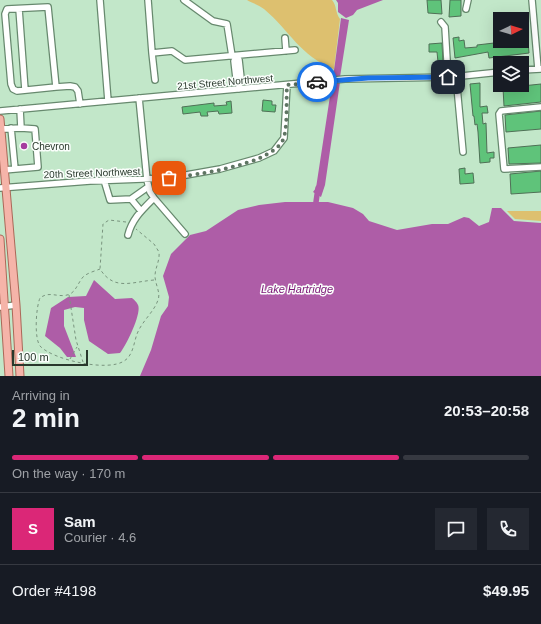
<!DOCTYPE html>
<html lang="en">
<head>
<meta charset="utf-8">
<style>
  :root { --surface:#171b24; --page:#242831; --text:#f1f3f6; --muted:#9ea1a6; --line:#363941; --accent:#db2777 }
  body { margin:0; font-family:Arial,sans-serif; background:var(--page); color:var(--text); height:100vh; display:flex; flex-direction:column; font-size:15px; white-space:nowrap }
  * { box-sizing:border-box; margin:0 }
  p { font-size:13px; color:var(--muted) }
  .icon { flex:none; width:22px; height:22px; fill:none; stroke:currentColor; stroke-width:2; stroke-linecap:round; stroke-linejoin:round }
  .map { position:relative; height:376px; overflow:hidden }
  .side { display:flex; flex-direction:column; background:var(--surface); flex:1 }
  .side>* { flex:none }
  .needle { width:26px; rotate:85deg }
  .tools { position:absolute; left:493px; top:12px; display:grid; gap:8px }
  .tools a { display:grid; place-items:center; width:36px; height:36px; border-radius:0px; background:var(--surface); box-shadow:0 4px 16px #0002; font-size:20px }
  .scale { position:absolute; left:12px; bottom:10px; width:76px; box-sizing:border-box; padding-left:4px; border:2px solid #29382c; border-top:0; font-size:11px; line-height:14px; white-space:nowrap; color:#29382c; -webkit-text-stroke:3px #fafefb; paint-order:stroke }
  .pin { position:absolute; display:grid; place-items:center; width:34px; height:34px; color:#fff; margin:-17px; border-radius:8px; box-shadow:0 2px 6px #0006 }
  .courier { position:absolute; display:grid; place-items:center; width:40px; height:40px; margin:-20px; border:3px solid #1a73e8; border-radius:50%; background:#fff; color:#222; box-shadow:0 1px 5px #0007 }
  .headline em { font-style:normal; font-weight:700 }
  .headline div { display:flex; flex-direction:column-reverse }
  .headline { display:flex; align-items:center; justify-content:space-between; height:68px; padding:0 12px }
  h1 { font-size:26px; font-weight:700; line-height:30px }
  .bar { display:grid; grid-template-columns:repeat(4,1fr); gap:6px 4px; align-content:center; height:48px; padding:0 12px }
  .bar i { height:5px; border-radius:3px; background:var(--line) }
  .bar .on { background:var(--accent) }
  .bar p { grid-column:span 4 }
  .line { display:flex; align-items:center; gap:10px; padding:0 12px; border-top:1px solid var(--line) }
  .line div { flex:1 }
  .round { display:grid; place-items:center; flex:none; width:42px; height:42px; border-radius:0px; background:var(--page) }
  .map>svg:first-child { display:block }
  .green { fill:#ddc06f }
  .water { fill:#ae5da7 }
  .lines { fill:none; stroke-linecap:round; stroke-linejoin:round }
  .canal { stroke:#ae5da7; stroke-width:5.5 }
  .building { fill:#5fc37a; stroke:#4f7056 }
  .minor-casing { stroke:#67896e; stroke-width:8 }
  .major-casing { stroke:#aa6858; stroke-width:9 }
  .path { stroke:#79947e; stroke-width:1; stroke-dasharray:3 3; stroke-linecap:butt }
  .minor { stroke:#fff; stroke-width:5.5 }
  .major { stroke:#f5b4a9; stroke-width:7 }
  .done { stroke:#5f7563; stroke-width:4; stroke-dasharray:0 7.2 }
  .route { stroke:#1a73e8; stroke-width:5 }
  .poi-dot { fill:#a53c9e; stroke:#fafefb; stroke-width:1.5 }
  .labels { text-anchor:middle; dominant-baseline:central; stroke-width:3; stroke-linejoin:round; paint-order:stroke }
  .street-label { font-size:10px; fill:#29382c; stroke:#fafefb }
  .poi-label { font-size:10px; fill:#29382c; stroke:#fafefb; text-anchor:start }
  .water-label { font-size:11px; font-style:italic; fill:#7a1475; stroke:#fafefb }
</style>
</head>
<body>
<div class="map">
<svg width="541" height="376" viewBox="0 0 541 376">
  <rect width="100%" height="100%" fill="#c2e7c9"/>
  <path class="green" d="M 247,0 L 332,0 C 337,6 335,12 340,19 L 334,69 C 300,56 290,31 264,9 C 259,5 252,3 247,0 Z
    M 507,211 L 541,211 L 541,221 L 515,219 Z"/>
  <path class="water" d="M 336,0 L 383,0 L 357,10 L 353,15 L 346,18 L 338,12 L 338,3 Z
    M 341,18 L 349,20 L 340,77 L 333,78 Z
    M 340,82 L 325,185 L 321,197 L 313,192 L 316,188 L 332,83 Z
    M 285,202 L 328,202 L 353,208 L 363,214 L 369,221 L 397,230 L 432,224 L 448,224 L 464,217 L 469,218 L 479,226 L 489,222 L 492,208 L 501,208 L 514,221 L 541,223 L 541,376 L 140,376 L 151,350 L 161,316 L 168,306 L 169,297 L 163,276 L 171,254 L 190,235 L 206,231 L 238,210 L 259,205 Z
    M 94,280 L 115,299 L 132,298 C 133,299 137,302 138,305 C 142,313 126,346 120,353 L 108,354 L 89,341 L 84,320 L 84,308 L 75,307 L 64,310 L 64,326 L 76,357 L 67,357 L 60,348 L 45,336 L 51,308 L 68,297 L 86,296 Z"/>
  <g class="lines">
    <path class="canal" d="M 316,202 L 318,188"/>
  </g>
  <path class="building" d="M 427,0 L 441,0 L 442,14 L 428,13 Z
    M 450,0 L 461,0 L 461,16 L 449,17 Z
    M 459,37 L 459,41 L 464,40 L 465,48 L 477,47 L 477,45 L 494,43 L 494,46 L 508,44 L 509,47 L 523,46 L 522,41 L 528,41 L 529,53 L 489,58 L 488,52 L 455,58 L 453,38 Z
    M 442,43 L 443,62 L 438,62 L 437,52 L 429,52 L 429,44 Z
    M 480,83 L 480,107 L 487,106 L 488,113 L 482,113 L 483,124 L 486,123 L 487,153 L 494,152 L 494,158 L 490,158 L 490,162 L 480,163 L 478,132 L 477,124 L 475,125 L 474,116 L 473,116 L 470,84 Z
    M 541,84 L 541,102 L 504,106 L 503,88 Z
    M 263,100 L 272,101 L 272,105 L 276,105 L 275,112 L 262,111 Z
    M 231,101 L 232,113 L 219,114 L 218,111 L 207,112 L 208,116 L 201,116 L 200,112 L 183,114 L 182,107 L 214,103 L 214,106 L 227,105 L 226,102 Z
    M 541,111 L 541,129 L 506,132 L 505,115 Z
    M 541,145 L 541,163 L 509,164 L 508,148 Z
    M 465,168 L 465,174 L 473,173 L 474,183 L 460,184 L 459,169 Z
    M 541,171 L 541,192 L 511,194 L 510,174 Z"/>
  <g class="lines">
    <g class="minor-casing">
      <path id="minor" d="M 100,0 L 108,101
        M 148,0 L 152,53
        M 184,0 L 213,21 L 227,24 L 232,56
        M 532,0 L 538,69
        M 19,9 L 25,90
        M 466,9 L 468,0
        M 441,22 L 445,27 L 448,77
        M 285,38 L 286,51
        M 237,56 L 239,60 L 241,78 L 239,81
        M 237,58 L 234,61 L 236,78 L 239,81 L 239,89
        M 522,70 L 541,69
        M 456,76 L 463,152
        M 155,80 L 152,53 L 172,51 L 185,60 L 295,50
        M 56,87 L 17,91 L 13,89 L 11,84 L 5,14 L 7,9 L 48,7 L 56,87 L 70,86 L 75,87 L 78,91 L 80,104
        M 139,98 L 147,180 L 150,192 L 154,198 L 185,234
        M 541,107 L 501,111 L 499,114 L 504,169 L 541,167
        M 0,111 L 345,79 L 452,77 L 500,72
        M 11,128 L 15,169
        M 1,129 L 21,128 L 20,109
        M 4,170 L 38,167 L 35,129 L 21,128
        M 104,180 L 110,200 L 131,199 L 148,187
        M 0,188 L 90,181 L 169,178 L 220,169 L 259,158 L 274,151 L 284,138 L 287,85
        M 131,199 L 141,211
        M 128,235 C 132,219 142,210 154,198
        M 0,307 L 16,305"/>
    </g>
    <g class="major-casing">
      <path id="major" d="M 0,119 L 16,305 L 20,376
        M 0,239 L 9,376"/>
    </g>
    <path class="path" d="M 126,222 L 109,220 L 103,224 L 100,269 C 114,291 131,282 154,280
      M 100,269 C 95,271 87,273 83,277 C 78,283 76,291 70,294 C 59,299 50,290 40,298 C 36,307 34,338 40,346 C 53,360 108,372 124,361 C 133,356 134,342 137,334 C 142,321 154,312 158,300 C 161,293 155,284 155,276 C 155,268 160,261 159,252 L 154,244 L 136,229
      M 69,295 L 76,340 L 83,362
      M 70,359 L 77,347"/>
    <use href="#minor" class="minor"/>
    <use href="#major" class="major"/>
  </g>
  <g class="lines">
    <path class="done" d="M 169,178 C 195,175 271,165 283,140 C 288,128 286,100 287,85 L 317,82"/>
    <path class="route" d="M 317,82 L 368,78 L 448,77"/>
  </g>
  <circle class="poi-dot" cx="24" cy="146" r="4"/>
  <g class="labels">
    <g class="street-label">
      <text transform="translate(225 82) rotate(-5)">21st Street Northwest</text>
      <text transform="translate(92 173) rotate(-2)">20th Street Northwest</text>
    </g>
    <g class="poi-label">
      <text x="32" y="146">Chevron</text>
    </g>
    <g class="water-label">
      <text x="297" y="289">Lake Hartridge</text>
    </g>
  </g>
</svg>
<div class="tools">
<a><svg class="needle" viewBox="-14 -14 28 28"><path d="M0-13l5 13h-10z" fill="#e53935"/><path d="M0 13l5-13h-10z" fill="#9ea1a6"/></svg></a>
<a><svg class="icon" aria-label="layers" viewBox="0 0 24 24"><path d="M12 4l9 5-9 5-9-5zM3 14l9 5 9-5"/></svg></a>
</div>
<div class="scale">100 m</div>
<div class="pin" style="left:169px;top:178px;background:#ea580c"><svg class="icon" aria-label="bag" viewBox="0 0 24 24"><path d="M5 8h14l-1 12H6zM9 8a3 3 0 0 1 6 0"/></svg></div>
<div class="pin" style="left:448px;top:77px;background:#1f2937"><svg class="icon" aria-label="home" viewBox="0 0 24 24"><path d="M3 11l9-7 9 7M6 9v11h12V9"/></svg></div>
<div class="courier" style="left:317px;top:82px"><svg class="icon" aria-label="car" viewBox="0 0 24 24"><path d="M5 17H2v-5l4-1 3-4h7l3 4 3 1v5h-3M9 17h6M6 11h13"/><circle cx="7" cy="17" r="2"/><circle cx="17" cy="17" r="2"/></svg></div>
</div>
<section class="side">
<div class="headline"><div><h1>2 min</h1><p>Arriving in</p></div><em>20:53–20:58</em></div>
<div class="bar"><i class="on"></i><i class="on"></i><i class="on"></i><i></i><p>On the way · 170 m</p></div>
<div class="line" style="height:72px"><b class="round" style="background:var(--accent);color:#fff">S</b><div><b>Sam</b><p>Courier · 4.6</p></div><a class="round"><svg class="icon" aria-label="chat" viewBox="0 0 24 24"><path d="M4 5h16v11H9l-5 4z"/></svg></a><a class="round"><svg class="icon" aria-label="phone" viewBox="0 0 24 24"><path d="M5 4h4l2 5-3 2q2 4 5 5l2-3 5 2v4C11 20 4 13 5 4z"/></svg></a></div>
<div class="line" style="height:52px"><div>Order #4198</div><b>$49.95</b></div>
</section>
</body>
</html>
